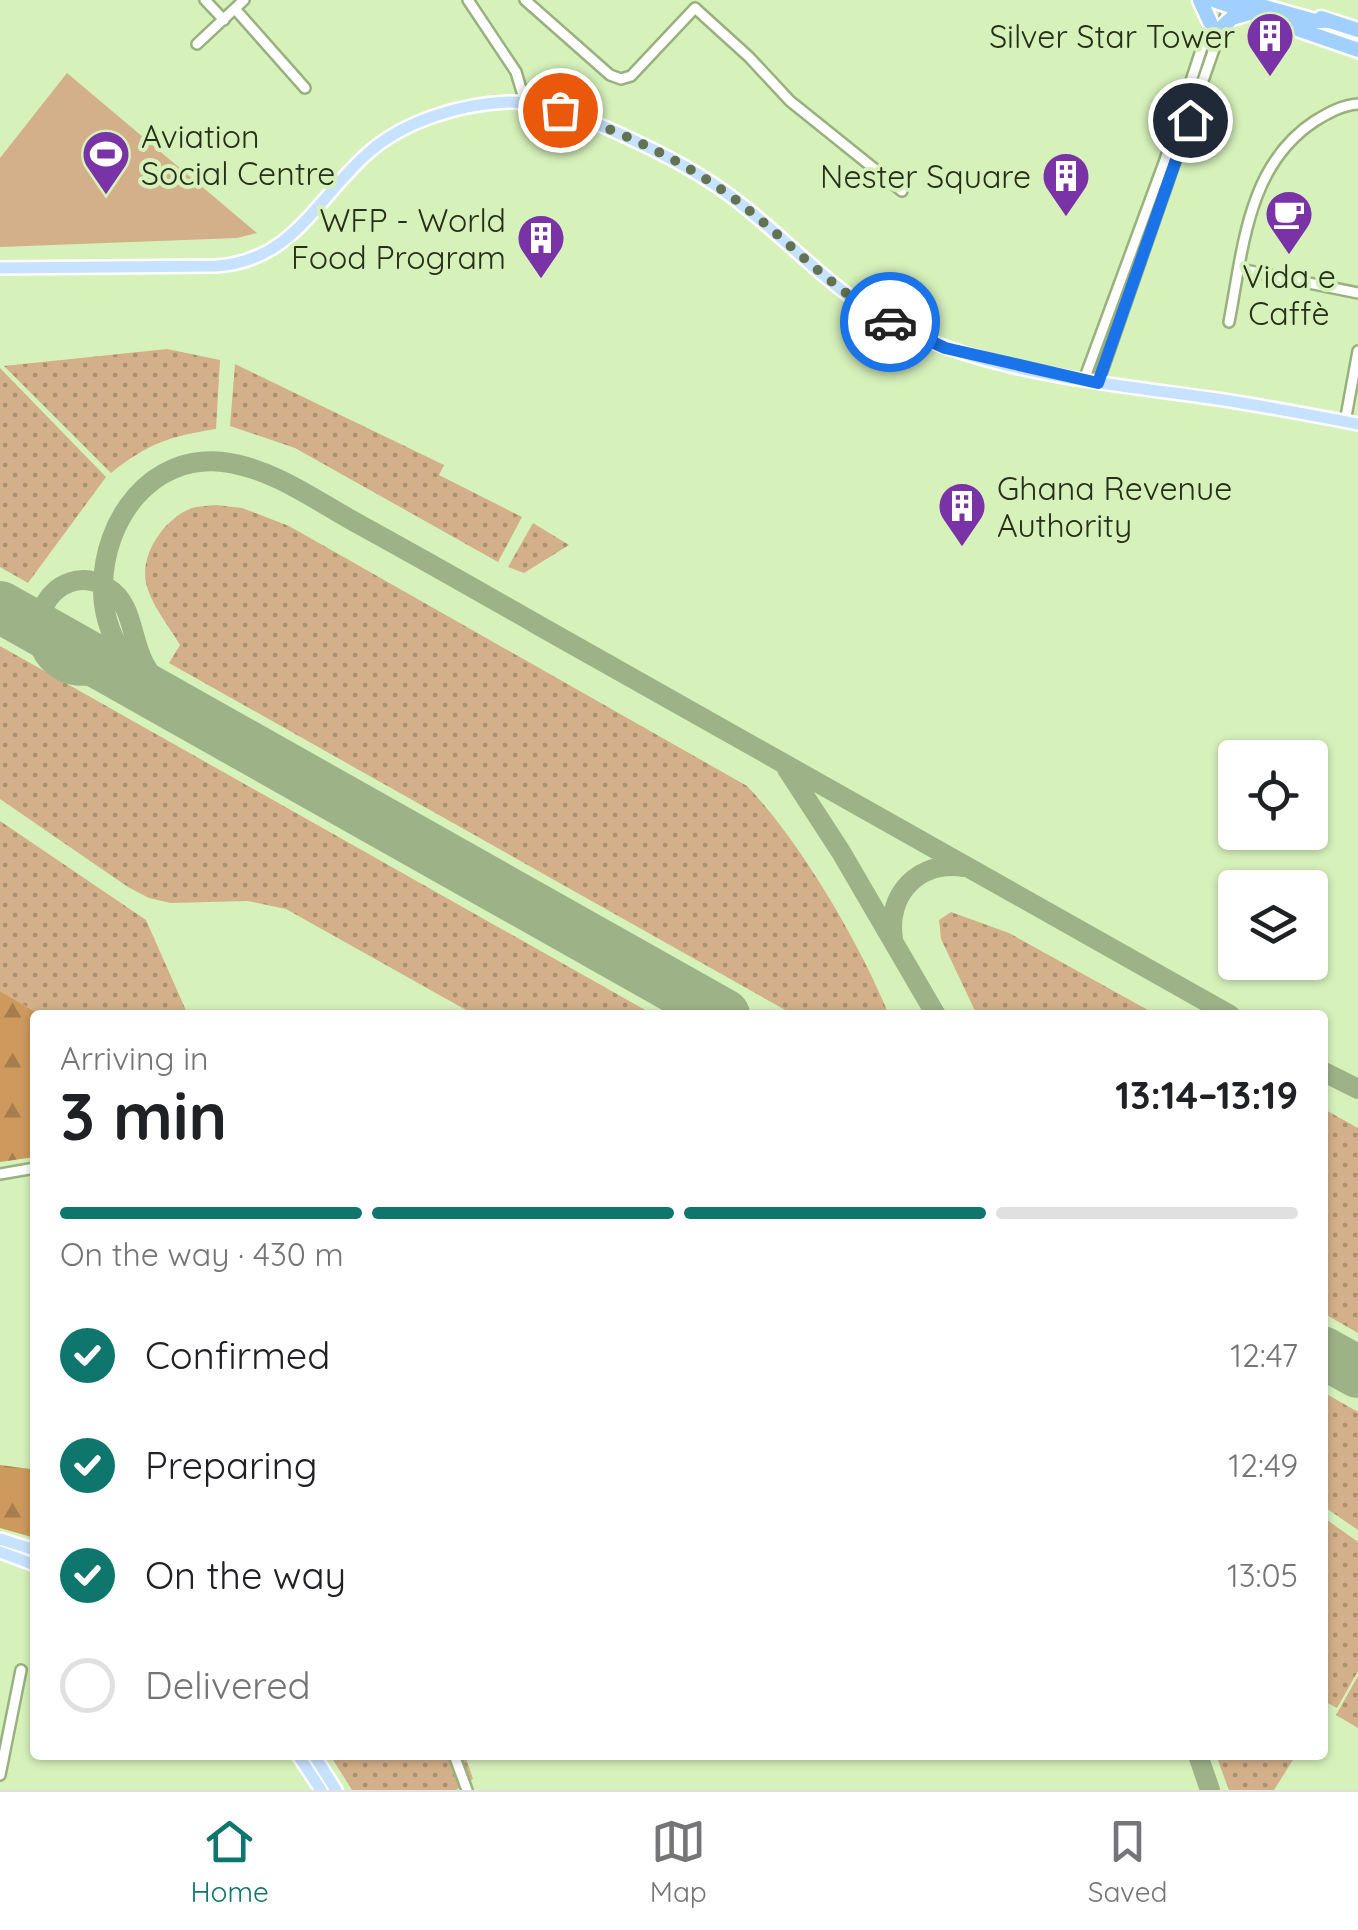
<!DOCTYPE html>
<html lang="en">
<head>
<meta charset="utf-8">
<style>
  :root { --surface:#fff; --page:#f2f2f2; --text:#202124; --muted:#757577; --line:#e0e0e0; --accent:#0f766e }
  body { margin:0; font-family:Quicksand,sans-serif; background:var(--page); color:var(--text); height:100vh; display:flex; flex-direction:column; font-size:38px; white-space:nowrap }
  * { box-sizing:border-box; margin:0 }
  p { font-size:32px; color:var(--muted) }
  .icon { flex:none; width:55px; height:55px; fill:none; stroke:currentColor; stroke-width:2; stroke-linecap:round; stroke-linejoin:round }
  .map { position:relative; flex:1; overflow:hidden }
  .details { position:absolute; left:30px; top:1010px; width:1298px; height:750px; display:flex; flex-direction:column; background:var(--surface); border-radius:10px; box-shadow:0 2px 8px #0004 }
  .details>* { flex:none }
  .controls { position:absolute; left:1218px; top:740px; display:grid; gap:20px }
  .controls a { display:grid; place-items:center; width:110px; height:110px; border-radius:10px; background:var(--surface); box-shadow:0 2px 8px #0004; font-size:50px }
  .pin { position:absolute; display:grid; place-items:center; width:85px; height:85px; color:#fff; margin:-42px; border:5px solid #fff; border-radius:50%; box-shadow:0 2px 10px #0007 }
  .courier { position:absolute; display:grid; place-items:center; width:100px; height:100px; margin:-50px; border:8px solid #1a73e8; border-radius:50%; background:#fff; color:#222; box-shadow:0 2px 12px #0007 }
  .overview em { font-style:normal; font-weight:700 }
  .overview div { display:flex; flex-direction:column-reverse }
  .overview { display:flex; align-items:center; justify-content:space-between; height:170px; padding:0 30px }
  h1 { font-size:65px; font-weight:700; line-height:75px }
  .bar { display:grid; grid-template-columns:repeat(4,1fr); gap:15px 10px; align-content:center; height:120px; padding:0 30px }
  .bar i { height:12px; border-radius:8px; background:var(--line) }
  .bar .active { background:var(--accent) }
  .bar p { grid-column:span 4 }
  ol { padding:0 30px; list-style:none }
  li { display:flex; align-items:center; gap:30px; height:110px }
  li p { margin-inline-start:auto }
  li .icon { padding:10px; border-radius:50%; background:var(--accent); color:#fff; stroke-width:4 }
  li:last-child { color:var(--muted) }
  li i { width:55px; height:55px; border:5px solid var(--line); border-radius:50% }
  .tabs { display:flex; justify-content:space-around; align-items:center; height:140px; border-top:2px solid var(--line); background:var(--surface); font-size:28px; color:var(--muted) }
  .tabs a { display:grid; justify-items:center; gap:5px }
  .tabs .active { color:var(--accent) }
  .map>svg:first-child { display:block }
  .grass { fill:url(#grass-dots) }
  .forest { fill:url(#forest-firs) }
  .garden { fill:#d3b089 }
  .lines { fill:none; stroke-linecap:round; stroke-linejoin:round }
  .taxiway { stroke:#9eb287; stroke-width:20 }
  .runway { stroke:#9eb287; stroke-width:52 }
  .minor-casing { stroke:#98b17e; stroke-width:14 }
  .major-casing { stroke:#fff; stroke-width:16 }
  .highway-casing { stroke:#fff; stroke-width:19 }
  .minor { stroke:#fff; stroke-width:9 }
  .major { stroke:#c7e2fe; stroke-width:11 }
  .highway { stroke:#a1cffe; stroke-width:14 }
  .done { stroke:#637352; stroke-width:10; stroke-dasharray:0 18 }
  .route { stroke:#1a73e8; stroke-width:12 }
  .labels { text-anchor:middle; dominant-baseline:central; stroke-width:8; stroke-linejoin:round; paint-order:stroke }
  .poi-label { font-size:32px; fill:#252f1a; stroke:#d7f1bb; text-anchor:end }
</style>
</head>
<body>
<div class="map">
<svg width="1358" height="1790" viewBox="0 0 1358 1790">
  <defs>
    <pattern id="grass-dots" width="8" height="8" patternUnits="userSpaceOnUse" patternTransform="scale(2.5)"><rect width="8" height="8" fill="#d3b089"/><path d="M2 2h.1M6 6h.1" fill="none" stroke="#ab906f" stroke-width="1.8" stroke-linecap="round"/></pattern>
    <pattern id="forest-firs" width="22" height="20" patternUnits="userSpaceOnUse" patternTransform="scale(2.5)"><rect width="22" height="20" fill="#cd995d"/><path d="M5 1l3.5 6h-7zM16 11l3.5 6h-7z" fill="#a67d4c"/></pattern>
  </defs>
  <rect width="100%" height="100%" fill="#d7f1bb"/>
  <path class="grass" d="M 167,349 L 220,360 L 216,429 C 170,436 147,444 111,473 L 4,366 Z
    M 235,364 L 444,465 L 439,475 L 522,517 L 498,562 L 295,448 L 230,426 Z
    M 0,368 L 106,477 L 28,583 L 0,567 Z
    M 216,505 L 242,508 L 289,526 L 747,786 C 800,841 860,944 889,1015 L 794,1015 L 169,663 L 180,645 C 169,626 151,605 146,583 C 140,553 165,518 192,508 C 199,506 209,506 216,505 Z
    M 533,523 L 569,545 L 524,573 L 508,567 Z
    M 0,646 L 654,1015 L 475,1015 L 286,909 L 248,901 L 171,903 L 149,898 L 128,887 L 0,799 Z
    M 0,821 L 146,920 L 188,1015 L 41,1015 L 0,991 Z
    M 951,912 L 1009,933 L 1157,1015 L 977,1015 L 941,939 L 939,920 Z
    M 1322,1108 L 1358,1128 L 1358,1333 L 1323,1313 Z
    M 1323,1392 L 1358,1412 L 1358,1530 L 1323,1506 Z
    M 1323,1517 L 1358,1542 L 1358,1671 L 1337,1708 L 1326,1702 L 1323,1708 Z
    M 1358,1676 L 1358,1728 L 1336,1715 Z
    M 330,1755 L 465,1755 L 473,1779 L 456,1790 L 352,1790 Z
    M 1216,1755 L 1296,1755 L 1274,1790 L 1229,1790 Z"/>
  <path class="forest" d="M 0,991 L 41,1015 L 35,1015 L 35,1157 L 0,1162 Z
    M 0,1465 L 30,1469 L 30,1494 L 35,1495 L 35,1538 L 0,1528 Z"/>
  <path class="garden" d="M 67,73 L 257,233 L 237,238 L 0,247 L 0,158 Z"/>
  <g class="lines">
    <path class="taxiway" d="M 139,686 C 127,682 114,678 102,676 C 88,675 76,678 64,672 C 6,644 53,553 108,588 C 133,603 131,639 144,663 C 159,692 183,709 211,725
      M 165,701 C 130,670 102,636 103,586 C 104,520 150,454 223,462 C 271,468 312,498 353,521 C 415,555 477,590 538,625 C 768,757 1000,883 1230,1015
      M 787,769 L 841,852 L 936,1015
      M 893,939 C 886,894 919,860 964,867
      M 1322,1071 L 1358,1089
      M 1198,1755 L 1210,1790"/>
    <path class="runway" d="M 0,607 L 724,1015
      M 1322,1352 L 1358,1372"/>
    <g class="minor-casing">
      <path id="minor" d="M 205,0 L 224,20
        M 468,0 L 516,72 L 525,102
        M 525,0 L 610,75 L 621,79 L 631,76 L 695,8 L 749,57 L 790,101 L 902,191
        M 236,10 L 305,88
        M 197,44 L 244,0
        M 1240,269 L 1358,293
        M 1229,322 C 1243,250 1247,165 1315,121 C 1328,113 1342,105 1358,104
        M 1084,380 L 1165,160 L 1211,20
        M 1098,383 L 1230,3
        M 1345,422 L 1358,351
        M 0,1174 L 35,1168
        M 454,1755 L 467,1790
        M 0,1775 L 21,1670"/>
    </g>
    <g class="major-casing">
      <path id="major" d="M 0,268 L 216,266 C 293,261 316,199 368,153 C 404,121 460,104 508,102 C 542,101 578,115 609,129 C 658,151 705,174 746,208 C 787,241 824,280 868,309 C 961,372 1107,383 1217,399 C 1264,406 1311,415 1358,424
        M 0,1539 L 35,1550
        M 0,1552 L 35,1565
        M 298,1755 L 321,1790
        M 314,1755 L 336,1790"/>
    </g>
    <g class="highway-casing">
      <path id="highway" d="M 1200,0 L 1210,22
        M 1213,0 L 1358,50
        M 1240,0 L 1315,21 L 1329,21
        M 1321,18 L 1358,30
        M 1220,29 L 1232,18 L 1249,13"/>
    </g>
    <use href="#minor" class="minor"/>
    <use href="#major" class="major"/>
    <use href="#highway" class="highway"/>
  </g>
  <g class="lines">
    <path class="done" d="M 560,110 C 626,134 690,163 745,207 C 793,246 836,292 890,322"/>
    <path class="route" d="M 890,322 L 945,348 L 1098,383 L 1190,120"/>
  </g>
  <defs>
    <g id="building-pin" transform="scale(2.5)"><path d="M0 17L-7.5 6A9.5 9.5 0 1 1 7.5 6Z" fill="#7933a6" stroke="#d7f1bb"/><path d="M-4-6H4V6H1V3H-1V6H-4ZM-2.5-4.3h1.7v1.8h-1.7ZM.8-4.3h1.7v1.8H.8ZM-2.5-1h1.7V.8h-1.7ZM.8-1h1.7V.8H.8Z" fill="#fff"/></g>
    <g id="stadium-pin" transform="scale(2.5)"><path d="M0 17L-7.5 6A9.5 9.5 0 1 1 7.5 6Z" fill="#7933a6" stroke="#d7f1bb"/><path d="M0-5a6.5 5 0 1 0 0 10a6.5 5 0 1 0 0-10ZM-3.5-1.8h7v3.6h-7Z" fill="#fff"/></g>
    <g id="cafe-pin" transform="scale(2.5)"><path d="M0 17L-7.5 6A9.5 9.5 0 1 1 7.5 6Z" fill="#7933a6" stroke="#d7f1bb"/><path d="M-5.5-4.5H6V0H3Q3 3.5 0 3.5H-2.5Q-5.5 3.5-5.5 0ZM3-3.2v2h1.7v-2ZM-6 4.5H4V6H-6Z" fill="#fff"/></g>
  </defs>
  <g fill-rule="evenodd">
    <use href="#building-pin" x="1270" y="36"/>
    <use href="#stadium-pin" x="106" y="154"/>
    <use href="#building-pin" x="1066" y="176"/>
    <use href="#cafe-pin" x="1289" y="214"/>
    <use href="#building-pin" x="541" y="238"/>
    <use href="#building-pin" x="962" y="506"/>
  </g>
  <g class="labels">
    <g class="poi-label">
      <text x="1235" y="36">Silver Star Tower</text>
      <text x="141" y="136" text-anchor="start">Aviation<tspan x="141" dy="37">Social Centre</tspan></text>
      <text x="1031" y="176">Nester Square</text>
      <text x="506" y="220">WFP - World<tspan x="506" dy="37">Food Program</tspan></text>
      <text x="1289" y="276" text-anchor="middle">Vida e<tspan x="1289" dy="37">Caffè</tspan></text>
      <text x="997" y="488" text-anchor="start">Ghana Revenue<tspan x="997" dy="37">Authority</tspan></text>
    </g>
  </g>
</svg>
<div class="controls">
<a><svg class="icon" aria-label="locate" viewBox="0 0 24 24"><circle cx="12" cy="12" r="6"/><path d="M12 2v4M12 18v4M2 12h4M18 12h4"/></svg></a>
<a><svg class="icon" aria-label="layers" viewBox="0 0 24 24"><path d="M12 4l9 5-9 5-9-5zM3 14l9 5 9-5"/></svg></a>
</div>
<div class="pin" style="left:560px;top:110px;background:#ea580c"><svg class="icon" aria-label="bag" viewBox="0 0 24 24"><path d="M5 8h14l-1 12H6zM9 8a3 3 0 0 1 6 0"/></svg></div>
<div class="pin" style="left:1190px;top:120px;background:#1f2937"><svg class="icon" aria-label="home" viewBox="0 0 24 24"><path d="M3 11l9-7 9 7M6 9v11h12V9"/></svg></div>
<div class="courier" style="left:890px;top:322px"><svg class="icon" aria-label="car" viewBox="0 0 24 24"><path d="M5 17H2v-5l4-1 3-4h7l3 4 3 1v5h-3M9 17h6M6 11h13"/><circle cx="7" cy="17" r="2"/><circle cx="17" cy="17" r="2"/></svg></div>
<section class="details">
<div class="overview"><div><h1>3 min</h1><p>Arriving in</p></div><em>13:14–13:19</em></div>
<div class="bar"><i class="active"></i><i class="active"></i><i class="active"></i><i></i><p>On the way · 430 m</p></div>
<ol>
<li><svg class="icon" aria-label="check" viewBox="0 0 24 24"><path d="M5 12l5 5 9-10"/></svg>Confirmed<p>12:47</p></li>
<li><svg class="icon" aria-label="check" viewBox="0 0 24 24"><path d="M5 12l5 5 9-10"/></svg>Preparing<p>12:49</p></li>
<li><svg class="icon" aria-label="check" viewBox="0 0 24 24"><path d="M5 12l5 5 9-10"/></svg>On the way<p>13:05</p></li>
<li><i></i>Delivered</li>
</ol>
</section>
</div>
<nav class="tabs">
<a class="active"><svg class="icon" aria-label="home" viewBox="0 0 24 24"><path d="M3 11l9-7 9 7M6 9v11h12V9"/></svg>Home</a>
<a><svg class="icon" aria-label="map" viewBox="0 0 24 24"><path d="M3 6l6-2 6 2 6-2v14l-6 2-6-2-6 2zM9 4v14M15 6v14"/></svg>Map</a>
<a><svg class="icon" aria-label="saved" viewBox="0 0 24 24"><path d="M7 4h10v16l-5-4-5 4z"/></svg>Saved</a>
</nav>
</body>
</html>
